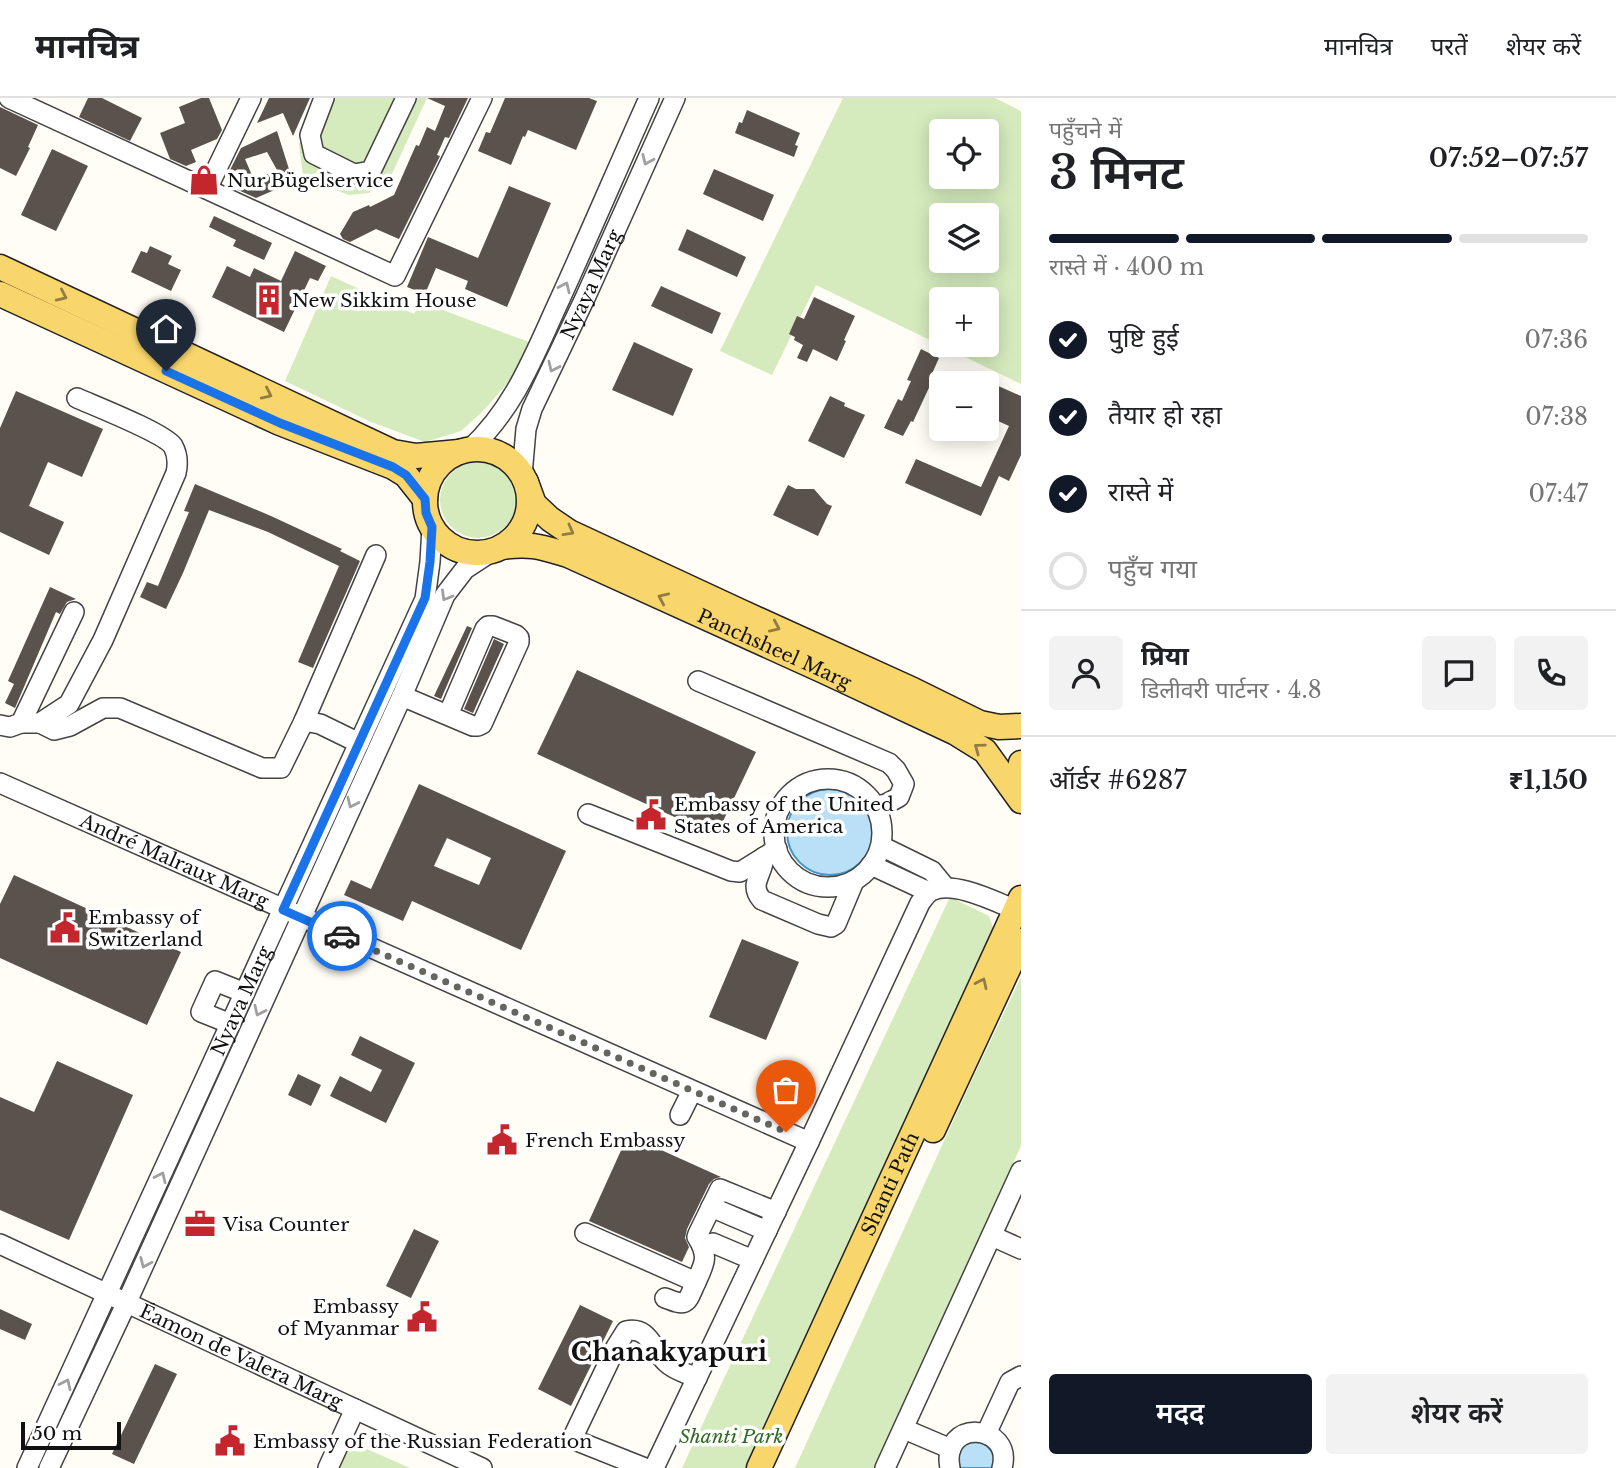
<!DOCTYPE html>
<html lang="hi">
<head>
<meta charset="utf-8">
<style>
  :root { --surface:#fff; --page:#f2f2f2; --text:#202124; --muted:#757577; --line:#e0e0e0; --accent:#111827 }
  body { margin:0; font-family:"Libre Baskerville","Noto Sans Devanagari",serif; background:var(--page); color:var(--text); height:100vh; display:flex; flex-direction:column; font-size:26px; white-space:nowrap }
  * { box-sizing:border-box; margin:0 }
  p { font-size:23px; color:var(--muted) }
  .icon { flex:none; width:38px; height:38px; fill:none; stroke:currentColor; stroke-width:2; stroke-linecap:round; stroke-linejoin:round }
  .map { position:relative; flex:1; overflow:hidden }
  .sheet { display:flex; flex-direction:column; background:var(--surface); width:595px }
  .sheet>* { flex:none }
  .buttons { position:absolute; left:929px; top:21px; display:grid; gap:14px }
  .buttons a { display:grid; place-items:center; width:70px; height:70px; border-radius:7px; background:var(--surface); box-shadow:0 4px 18px #0003; font-size:35px }
  .scale { position:absolute; left:21px; bottom:18px; width:100px; box-sizing:border-box; padding-left:7px; border:4px solid #111; border-top:0; font-size:19px; line-height:24px; white-space:nowrap; color:#111; -webkit-text-stroke:5px #fff; paint-order:stroke }
  .pin { position:absolute; display:grid; place-items:center; width:60px; height:60px; color:#fff; margin:-72px -30px; border-radius:50% 50% 50% 0; rotate:-45deg; box-shadow:0 0 7px #0007 }
  .pin .icon { rotate:45deg }
  .courier { position:absolute; display:grid; place-items:center; width:70px; height:70px; margin:-35px; border:5px solid #1a73e8; border-radius:50%; background:#fff; color:#222; box-shadow:0 2px 9px #0007 }
  .summary em { font-style:normal; font-weight:600 }
  .summary div { display:flex; flex-direction:column-reverse }
  .summary { display:flex; align-items:center; justify-content:space-between; height:119px; padding:0 28px }
  h1 { font-size:46px; font-weight:600; line-height:52px }
  .bar { display:grid; grid-template-columns:repeat(4,1fr); gap:10px 7px; align-content:center; height:84px; padding:0 28px }
  .bar i { height:9px; border-radius:5px; background:var(--line) }
  .bar .on { background:var(--accent) }
  .bar p { grid-column:span 4 }
  .line { display:flex; align-items:center; gap:18px; padding:0 28px; border-top:2px solid var(--line) }
  .line div { flex:1 }
  .round { display:grid; place-items:center; flex:none; width:74px; height:74px; border-radius:7px; background:var(--page) }
  ol { padding:0 28px; list-style:none }
  li { display:flex; align-items:center; gap:21px; height:77px }
  li p { margin-inline-start:auto }
  li .icon { padding:7px; border-radius:50%; background:var(--accent); color:#fff; stroke-width:4 }
  li:last-child { color:var(--muted) }
  li i { width:38px; height:38px; border:4px solid var(--line); border-radius:50% }
  .cta { display:flex; gap:14px; margin-top:auto; padding:14px 28px }
  .cta a { flex:1; height:80px; border-radius:7px; background:var(--accent); color:#fff; font-size:28px; font-weight:600; line-height:80px; text-align:center }
  .cta a+a { background:var(--page); color:var(--text) }
  header { display:flex; align-items:center; gap:42px; box-sizing:border-box; height:98px; padding:0 35px; background:var(--surface); border-bottom:2px solid var(--line) }
  header strong { font-size:33px }
  nav { display:flex; gap:38px; margin-inline-start:auto; font-size:24px }
  main { display:flex; flex:1; min-height:0 }
  .map>svg:first-child { display:block }
  .green { fill:#d5ebbd; fill-rule:evenodd }
  .water { fill:#b9e0f7; stroke:#3f96cf; stroke-width:2 }
  .building { fill:#5a524d; fill-rule:evenodd }
  .lines { fill:none; stroke-linecap:round; stroke-linejoin:round }
  .minor-casing { stroke:#444; stroke-width:22 }
  .major-casing { stroke:#222; stroke-width:27 }
  .minor { stroke:#fff; stroke-width:19 }
  .major { stroke:#f9d66b; stroke-width:24 }
  .oneway { stroke:#a0a0a0 }
  .oneway2 { stroke:#917d42 }
  .done { stroke:#646461; stroke-width:7; stroke-dasharray:0 12.6 }
  .route { stroke:#1a73e8; stroke-width:9 }
  .labels { text-anchor:middle; dominant-baseline:central; stroke-width:7; stroke-linejoin:round; paint-order:stroke }
  .poi-label { font-size:19px; fill:#111; stroke:#fff; text-anchor:start }
  .street-label { font-size:19px; fill:#111; stroke:#fff }
  .park-label { font-size:19px; font-style:italic; fill:#2f6b1f; stroke:#fff }
  .district-label { font-size:26px; font-weight:bold; fill:#111; stroke:#fff }
</style>
</head>
<body>
<header>
<strong>मानचित्र</strong>
<nav><a>मानचित्र</a><a>परतें</a><a>शेयर करें</a></nav>
</header>
<main>
<div class="map">
<svg width="1021" height="1370" viewBox="0 0 1021 1370">
  <rect width="100%" height="100%" fill="#fffdf5"/>
  <path class="green" d="M 317,0 L 427,0 L 390,80 L 369,95 L 349,97 L 325,88 L 303,78 L 299,46 Z
    M 843,0 L 995,0 L 1021,13 L 1021,286 L 816,187 L 772,277 L 720,253 ZM 942,33 L 987,33 L 987,79 L 942,79 ZM 942,117 L 987,117 L 987,163 L 942,163 ZM 942,201 L 987,201 L 987,247 L 942,247 Z
    M 331,178 L 414,216 L 421,204 L 529,244 L 512,280 L 482,314 L 461,333 L 425,344 L 371,324 L 285,283 Z
    M440 402a38 38 0 1 1 76 0a38 38 0 1 1-76 0Z
    M 950,799 L 989,818 L 993,830 L 990,844 L 751,1370 L 682,1370 Z
    M 1021,879 L 1021,1048 L 874,1370 L 795,1370 L 970,986 Z
    M 351,1344 L 410,1370 L 340,1370 Z"/>
  <path class="water" d="M787 734a43 43 0 1 1 86 0a43 43 0 1 1-86 0Z
    M 978,1343 C 990,1348 998,1357 992,1370 L 960,1370 C 957,1361 958,1350 967,1345 C 970,1343 975,1343 978,1343 Z"/>
  <path class="building" d="M 88,0 L 102,0 L 142,20 L 130,43 L 79,19 Z
    M 201,0 L 209,0 L 222,32 L 217,41 L 191,52 L 196,64 L 186,68 L 170,61 L 160,35 L 185,25 L 179,9 Z
    M 269,0 L 310,0 L 293,38 L 283,15 L 257,25 Z
    M 427,0 L 468,0 L 449,40 L 445,39 L 437,57 L 440,58 L 399,141 L 376,131 L 350,144 L 343,141 L 340,136 L 353,114 L 369,107 L 370,109 L 394,97 L 416,47 L 419,48 L 427,29 L 435,33 L 445,8 Z
    M 505,0 L 589,0 L 597,3 L 576,52 L 528,32 L 525,39 L 523,38 L 511,67 L 478,53 L 486,34 L 490,35 Z
    M 0,9 L 38,27 L 28,49 L 30,50 L 16,78 L 0,70 Z
    M 747,12 L 800,35 L 795,47 L 798,48 L 794,59 L 735,35 L 739,24 L 742,25 Z
    M 277,33 L 293,84 L 256,100 L 238,92 L 229,74 L 241,50 ZM 267,54 L 277,72 L 254,82 L 245,61 Z
    M 52,51 L 88,68 L 56,133 L 21,117 Z
    M 714,71 L 774,97 L 763,123 L 703,96 Z
    M 509,88 L 551,105 L 507,209 L 465,191 L 468,183 L 436,170 L 425,196 L 407,189 L 428,139 L 478,160 Z
    M 214,118 L 272,145 L 264,162 L 233,148 L 236,142 L 209,129 Z
    M 687,131 L 746,159 L 737,179 L 678,152 Z
    M 150,148 L 172,158 L 168,166 L 181,172 L 171,193 L 131,174 L 141,153 L 147,155 Z
    M 295,153 L 326,168 L 318,183 L 310,180 L 284,234 L 212,199 L 227,168 L 250,179 L 254,170 L 281,183 Z
    M 661,188 L 721,215 L 712,236 L 651,208 Z
    M 814,199 L 855,218 L 844,242 L 846,243 L 837,263 L 813,251 L 807,264 L 797,260 L 803,247 L 794,242 L 795,239 L 789,236 L 797,218 L 804,221 Z
    M 634,244 L 693,271 L 673,318 L 612,292 Z
    M 921,251 L 939,260 L 931,278 L 934,279 L 913,324 L 911,323 L 903,338 L 884,330 L 898,301 L 902,303 L 911,283 L 907,282 Z
    M 987,283 L 1021,298 L 1021,357 L 1009,383 L 999,378 L 981,418 L 905,385 L 916,361 L 981,389 L 1009,328 L 987,318 Z
    M 16,293 L 103,331 L 82,379 L 48,364 L 29,408 L 64,424 L 49,457 L 0,434 L 0,330 Z
    M 830,298 L 845,305 L 844,308 L 865,317 L 844,360 L 808,343 Z
    M 195,386 L 271,418 L 342,451 L 340,453 L 360,463 L 313,570 L 298,564 L 339,468 L 268,434 L 209,412 L 183,475 L 166,511 L 140,499 L 147,484 L 158,488 L 189,414 L 184,413 Z
    M 788,387 L 796,391 L 814,391 L 827,406 L 832,408 L 818,438 L 773,417 Z
    M 50,489 L 76,501 L 67,504 L 60,516 L 56,514 L 15,610 L 5,605 L 14,586 L 8,583 Z
    M 467,528 L 472,530 L 441,601 L 434,598 Z
    M 494,541 L 504,546 L 473,615 L 464,611 Z
    M 577,572 L 756,654 L 716,738 L 537,656 Z
    M 419,686 L 566,753 L 521,852 L 412,803 L 403,823 L 344,797 L 351,782 L 371,791 ZM 447,740 L 491,760 L 479,787 L 434,768 Z
    M 14,777 L 181,854 L 147,927 L 0,860 L 0,806 Z
    M 742,841 L 799,864 L 766,942 L 709,919 Z
    M 360,938 L 415,965 L 386,1025 L 330,998 L 340,978 L 371,994 L 382,972 L 351,957 Z
    M 57,963 L 133,997 L 69,1142 L 0,1112 L 0,999 L 34,1014 Z
    M 298,976 L 321,987 L 311,1008 L 288,997 Z
    M 628,1037 L 721,1079 L 714,1081 L 709,1086 L 687,1131 L 685,1140 L 689,1149 L 682,1164 L 589,1123 Z
    M 414,1131 L 439,1143 L 411,1200 L 386,1188 Z
    M 580,1207 L 613,1223 L 571,1308 L 538,1291 Z
    M 0,1211 L 32,1226 L 25,1242 L 0,1231 Z
    M 155,1266 L 177,1276 L 134,1366 L 112,1356 Z"/>
  <g class="lines">
    <g class="minor-casing">
      <g id="minor">
        <path d="M 9,0 L 395,178 L 482,0"/>
        <path d="M 324,0 L 310,37 L 314,56 L 354,76 L 371,73 L 406,0"/>
        <path d="M 207,91 L 251,0"/>
        <path d="M 469,352 C 515,310 534,257 560,201 C 590,135 619,67 649,0"/>
        <path id="s1" d="M 522,377 L 526,331 L 532,311 L 586,198 L 675,0"/>
        <path d="M 698,583 L 889,665 L 896,672 L 904,686 L 899,699 L 886,706 L 876,708"/>
        <path d="M 402,598 L 473,628 L 478,628 L 482,626 L 519,544 L 519,540 L 516,537 L 493,528 L 488,528 L 485,531 L 448,617"/>
        <path d="M 304,623 L 376,457"/>
        <path d="M 21,625 L 40,625 L 69,606 L 103,542 L 176,375 C 178,366 178,357 173,348 C 164,335 95,308 77,300"/>
        <path d="M 40,625 L 54,632 L 70,628 L 103,610 L 120,610 L 262,670 L 281,670 L 304,623 L 320,626 L 359,645"/>
        <path d="M 0,627 L 10,629 L 21,625 L 74,514"/>
        <circle cx="828" cy="735" r="54"/>
        <path id="s2" d="M 0,685 L 809,1044"/>
        <path d="M 588,716 L 731,773 L 740,774 L 777,751"/>
        <path d="M 881,748 L 932,773 L 945,789"/>
        <path d="M 764,759 C 763,777 748,786 762,802 L 818,826 L 831,829 L 836,826 L 854,783"/>
        <path d="M 871,767 L 929,794"/>
        <path d="M 231,926 L 201,914 L 215,883 L 245,895"/>
        <path d="M 680,1017 L 692,993"/>
        <path d="M 711,1109 L 767,1133"/>
        <path d="M 585,1135 L 696,1184 C 705,1165 709,1158 697,1139 L 698,1136 L 720,1091 L 776,1114"/>
        <path d="M 992,1138 L 1021,1151"/>
        <path id="s3" d="M 0,1146 L 482,1370"/>
        <path d="M 702,1147 L 713,1145 L 753,1162"/>
        <path d="M 665,1200 C 688,1209 686,1206 696,1184"/>
        <path d="M 904,1331 L 951,1351"/>
        <path d="M 986,1336 L 1010,1284 L 1021,1278"/>
        <path id="s4" d="M 27,1370 L 425,501 L 430,464 L 432,429"/>
        <path d="M 49,1370 L 126,1206 L 402,598 L 445,497 L 465,471 L 494,452"/>
        <path d="M 328,1370 L 355,1311"/>
        <path d="M 645,1370 L 572,1341 L 616,1249 L 626,1233 C 650,1228 652,1252 667,1265 C 674,1272 688,1276 697,1280"/>
        <path d="M 654,1370 L 809,1044 L 920,805 C 923,801 927,795 931,793 C 953,782 994,803 1016,812"/>
        <path d="M 885,1370 L 1021,1073"/>
        <path d="M 950,1370 C 940,1320 1014,1325 1002,1370"/>
      </g>
    </g>
    <g class="major-casing">
      <g id="major">
        <path d="M 0,169 L 393,354 L 416,358 L 459,354"/>
        <path d="M 0,196 L 280,325 L 393,369 L 406,377 L 425,401"/>
        <circle cx="477" cy="403" r="52"/>
        <path d="M 526,384 L 534,406 L 550,421 L 569,434 L 739,513 L 913,592 L 980,625 L 999,629 L 1021,628"/>
        <path id="s5" d="M 502,449 C 531,445 541,449 568,457 L 826,574 L 956,635 L 985,653 L 1021,703"/>
        <path d="M 1021,665 L 1019,677 L 1021,699"/>
        <path d="M 933,1032 L 1021,843"/>
        <path id="s6" d="M 759,1370 L 1021,800"/>
      </g>
    </g>
    <use href="#minor" class="minor"/>
    <use href="#major" class="major"/>
  </g>
  <defs><path id="oneway-chevron" d="M-2-3.5L2.5 0L-2 3.5" fill="none" stroke-width="1.6" stroke-linecap="round" stroke-linejoin="round" transform="scale(1.75)"/></defs>
  <g class="oneway">
    <use href="#oneway-chevron" transform="translate(647 62) rotate(114)"/>
    <use href="#oneway-chevron" transform="translate(565 189) rotate(-65)"/>
    <use href="#oneway-chevron" transform="translate(553 269) rotate(115)"/>
    <use href="#oneway-chevron" transform="translate(446 498) rotate(120)"/>
    <use href="#oneway-chevron" transform="translate(352 705) rotate(115)"/>
    <use href="#oneway-chevron" transform="translate(259 913) rotate(115)"/>
    <use href="#oneway-chevron" transform="translate(161 1079) rotate(-65)"/>
    <use href="#oneway-chevron" transform="translate(145 1165) rotate(114)"/>
    <use href="#oneway-chevron" transform="translate(66 1286) rotate(-65)"/>
  </g>
  <g class="oneway2">
    <use href="#oneway-chevron" transform="translate(62 198) rotate(25)"/>
    <use href="#oneway-chevron" transform="translate(267 296) rotate(25)"/>
    <use href="#oneway-chevron" transform="translate(569 433) rotate(29)"/>
    <use href="#oneway-chevron" transform="translate(663 500) rotate(-156)"/>
    <use href="#oneway-chevron" transform="translate(775 529) rotate(24)"/>
    <use href="#oneway-chevron" transform="translate(979 650) rotate(-144)"/>
    <use href="#oneway-chevron" transform="translate(982 885) rotate(-65)"/>
  </g>
  <g class="lines">
    <path class="done" d="M 342,838 L 786,1034"/>
    <path class="route" d="M 166,273 L 280,325 L 393,369 L 406,377 L 425,401 L 426,415 L 432,429 L 430,464 L 425,500 L 283,812 L 342,838"/>
  </g>
  <defs>
    <g id="shop-bare" transform="scale(2.415)"><path d="M-5-2.5h2.3a2.7 3.5 0 0 1 5.4 0H5L5.5 6h-11ZM-1.5-2.5h3a1.5 2.3 0 0 0-3 0Z" fill="#c4262e" stroke="#fff" stroke-width="2.5" paint-order="stroke"/></g>
    <g id="building-bare" transform="scale(2.415)"><path d="M-4-6H4V6H1V3H-1V6H-4ZM-2.5-4.3h1.7v1.8h-1.7ZM.8-4.3h1.7v1.8H.8ZM-2.5-1h1.7V.8h-1.7ZM.8-1h1.7V.8H.8Z" fill="#c4262e" stroke="#fff" stroke-width="2.5" paint-order="stroke"/></g>
    <g id="civic-bare" transform="scale(2.415)"><path d="M-.6-6.5H3V-4.5H.6V-3L4-1V1h2V6H-6V1h2V-1L-.6-3ZM-1.2 2.5V6h2.4V2.5Z" fill="#c4262e" stroke="#fff" stroke-width="2.5" paint-order="stroke"/></g>
    <g id="office-bare" transform="scale(2.415)"><path d="M-6-3h4V-5.5h4V-3h4V5H-6ZM-1-4.5V-3h2v-1.5ZM-6 0V1H6V0Z" fill="#c4262e" stroke="#fff" stroke-width="2.5" paint-order="stroke"/></g>
  </defs>
  <g fill-rule="evenodd">
    <use href="#shop-bare" x="204" y="82"/>
    <use href="#building-bare" x="269" y="202"/>
    <use href="#civic-bare" x="651" y="717"/>
    <use href="#civic-bare" x="65" y="830"/>
    <use href="#civic-bare" x="502" y="1042"/>
    <use href="#office-bare" x="200" y="1126"/>
    <use href="#civic-bare" x="422" y="1219"/>
    <use href="#civic-bare" x="230" y="1343"/>
  </g>
  <g class="labels">
    <g class="poi-label">
      <text x="227" y="82">Nur Bügelservice</text>
      <text x="292" y="202">New Sikkim House</text>
      <text x="674" y="706">Embassy of the United<tspan x="674" dy="22">States of America</tspan></text>
      <text x="88" y="819">Embassy of<tspan x="88" dy="22">Switzerland</tspan></text>
      <text x="525" y="1042">French Embassy</text>
      <text x="223" y="1126">Visa Counter</text>
      <text x="399" y="1208" text-anchor="end">Embassy<tspan x="399" dy="22">of Myanmar</tspan></text>
      <text x="253" y="1343">Embassy of the Russian Federation</text>
    </g>
    <g class="street-label">
      <text stroke="none"><textPath href="#s1" startOffset="205">Nyaya Marg</textPath></text>
      <text stroke="none"><textPath href="#s5" startOffset="294">Panchsheel Marg</textPath></text>
      <text stroke="none"><textPath href="#s2" startOffset="191">André Malraux Marg</textPath></text>
      <text stroke="none"><textPath href="#s4" startOffset="514">Nyaya Marg</textPath></text>
      <text stroke="none"><textPath href="#s6" startOffset="313">Shanti Path</textPath></text>
      <text stroke="none"><textPath href="#s3" startOffset="266">Éamon de Valera Marg</textPath></text>
    </g>
    <g class="park-label">
      <text x="731" y="1338">Shanti Park</text>
    </g>
    <g class="district-label">
      <text x="669" y="1254">Chanakyapuri</text>
    </g>
  </g>
</svg>
<div class="buttons">
<a><svg class="icon" aria-label="locate" viewBox="0 0 24 24"><circle cx="12" cy="12" r="6"/><path d="M12 2v4M12 18v4M2 12h4M18 12h4"/></svg></a>
<a><svg class="icon" aria-label="layers" viewBox="0 0 24 24"><path d="M12 4l9 5-9 5-9-5zM3 14l9 5 9-5"/></svg></a>
<a>+</a>
<a>−</a>
</div>
<div class="scale">50 m</div>
<div class="pin" style="left:786px;top:1034px;background:#ea580c"><svg class="icon" aria-label="bag" viewBox="0 0 24 24"><path d="M5 8h14l-1 12H6zM9 8a3 3 0 0 1 6 0"/></svg></div>
<div class="pin" style="left:166px;top:273px;background:#1f2937"><svg class="icon" aria-label="home" viewBox="0 0 24 24"><path d="M3 11l9-7 9 7M6 9v11h12V9"/></svg></div>
<div class="courier" style="left:342px;top:838px"><svg class="icon" aria-label="car" viewBox="0 0 24 24"><path d="M5 17H2v-5l4-1 3-4h7l3 4 3 1v5h-3M9 17h6M6 11h13"/><circle cx="7" cy="17" r="2"/><circle cx="17" cy="17" r="2"/></svg></div>
</div>
<section class="sheet">
<div class="summary"><div><h1>3 मिनट</h1><p>पहुँचने में</p></div><em>07:52–07:57</em></div>
<div class="bar"><i class="on"></i><i class="on"></i><i class="on"></i><i></i><p>रास्ते में · 400 m</p></div>
<ol>
<li><svg class="icon" aria-label="check" viewBox="0 0 24 24"><path d="M5 12l5 5 9-10"/></svg>पुष्टि हुई<p>07:36</p></li>
<li><svg class="icon" aria-label="check" viewBox="0 0 24 24"><path d="M5 12l5 5 9-10"/></svg>तैयार हो रहा<p>07:38</p></li>
<li><svg class="icon" aria-label="check" viewBox="0 0 24 24"><path d="M5 12l5 5 9-10"/></svg>रास्ते में<p>07:47</p></li>
<li><i></i>पहुँच गया</li>
</ol>
<div class="line" style="height:126px"><a class="round"><svg class="icon" aria-label="person" viewBox="0 0 24 24"><circle cx="12" cy="8" r="4"/><path d="M4 21q1-7 8-7t8 7"/></svg></a><div><b>प्रिया</b><p>डिलीवरी पार्टनर · 4.8</p></div><a class="round"><svg class="icon" aria-label="chat" viewBox="0 0 24 24"><path d="M4 5h16v11H9l-5 4z"/></svg></a><a class="round"><svg class="icon" aria-label="phone" viewBox="0 0 24 24"><path d="M5 4h4l2 5-3 2q2 4 5 5l2-3 5 2v4C11 20 4 13 5 4z"/></svg></a></div>
<div class="line" style="height:91px"><div>ऑर्डर #6287</div><b>₹1,150</b></div>
<div class="cta"><a>मदद</a><a>शेयर करें</a></div>
</section>
</main>
</body>
</html>
